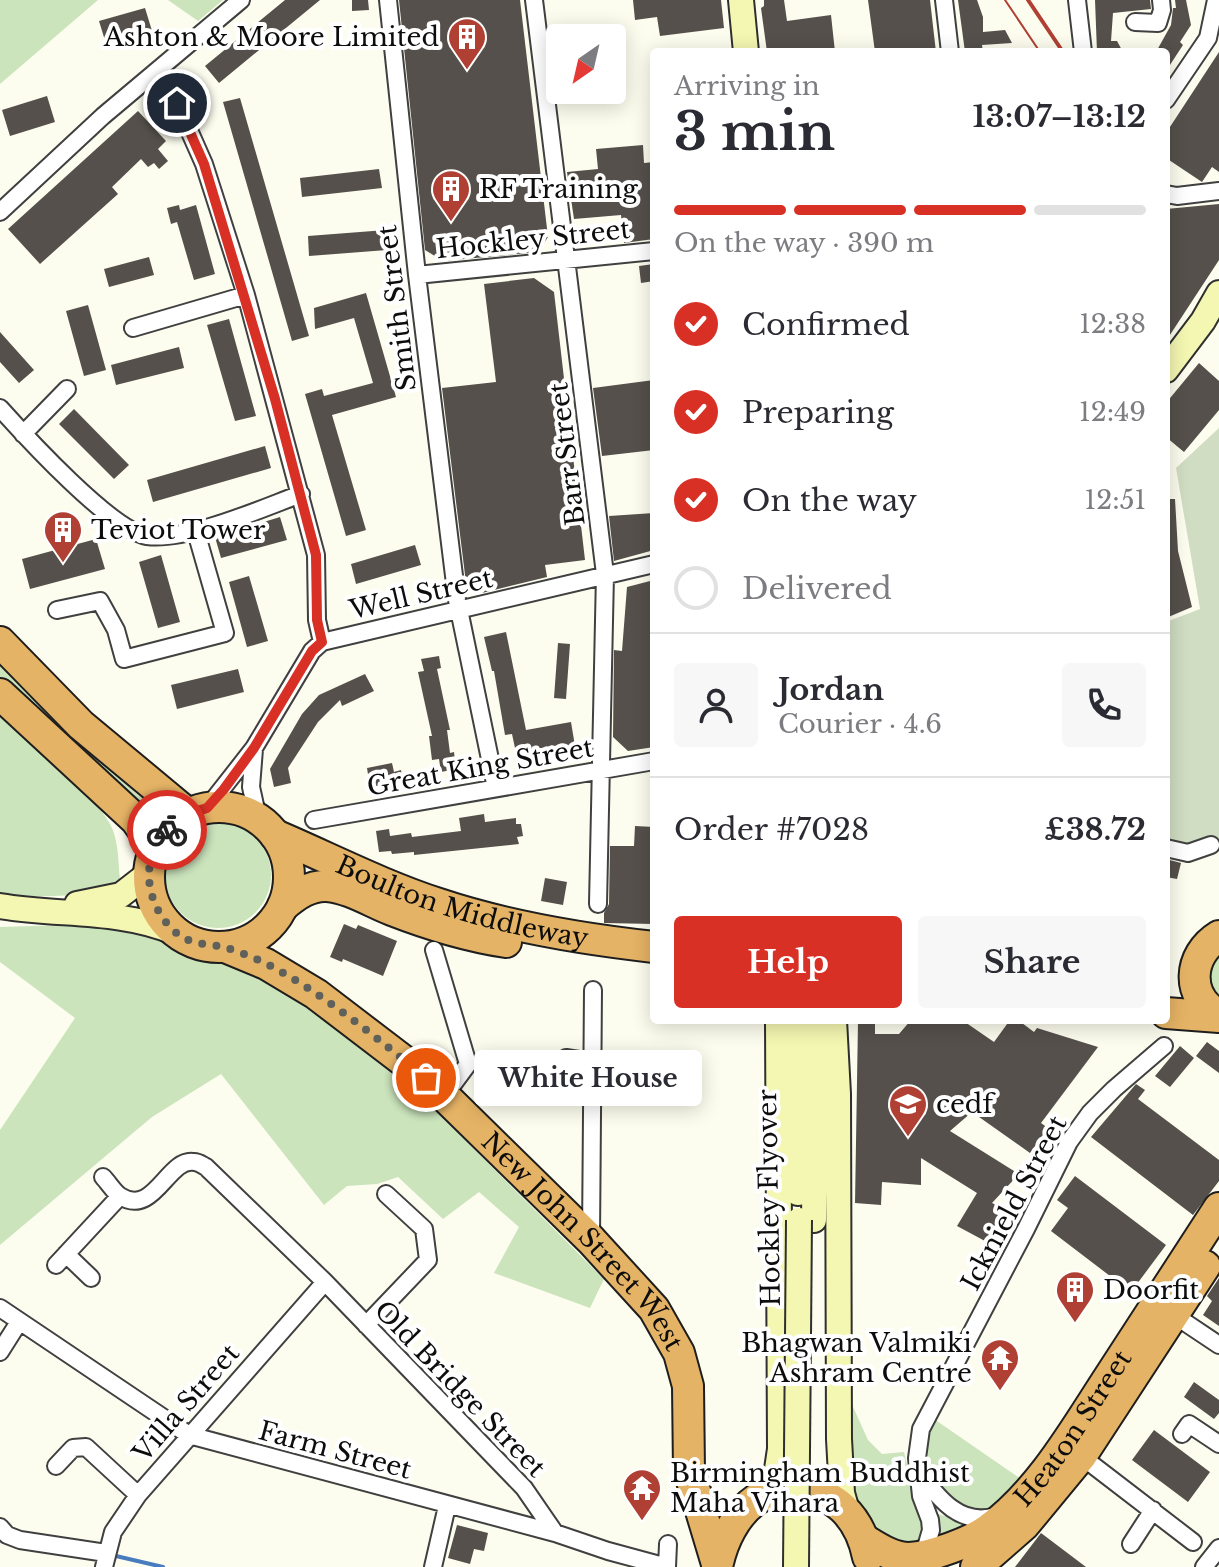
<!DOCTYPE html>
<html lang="en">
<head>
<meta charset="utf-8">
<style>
  :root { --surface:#fff; --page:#f7f7f7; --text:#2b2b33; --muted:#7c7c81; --line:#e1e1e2; --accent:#d93025 }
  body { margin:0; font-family:"Libre Baskerville",serif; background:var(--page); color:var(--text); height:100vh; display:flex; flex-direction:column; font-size:30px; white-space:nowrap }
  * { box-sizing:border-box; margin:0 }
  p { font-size:26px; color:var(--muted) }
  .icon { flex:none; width:44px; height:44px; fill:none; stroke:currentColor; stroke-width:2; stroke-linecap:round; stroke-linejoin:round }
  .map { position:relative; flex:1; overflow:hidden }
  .sheet { position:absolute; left:650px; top:48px; width:520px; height:976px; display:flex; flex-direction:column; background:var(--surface); border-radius:8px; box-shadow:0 4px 20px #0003 }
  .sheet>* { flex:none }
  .needle { width:52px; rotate:214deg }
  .fabs { position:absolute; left:546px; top:24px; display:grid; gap:16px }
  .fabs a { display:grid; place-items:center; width:80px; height:80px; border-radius:8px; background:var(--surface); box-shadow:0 4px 20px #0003; font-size:40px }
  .pin { position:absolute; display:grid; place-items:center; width:68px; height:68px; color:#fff; margin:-34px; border:4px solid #fff; border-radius:50%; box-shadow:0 2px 8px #0007 }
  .courier { position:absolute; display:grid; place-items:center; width:80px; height:80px; margin:-40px; border:6px solid #d93025; border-radius:50%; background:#fff; color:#222; box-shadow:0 2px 10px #0007 }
  .bubble { position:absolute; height:56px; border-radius:8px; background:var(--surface); box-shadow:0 4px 20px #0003; font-size:26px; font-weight:700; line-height:56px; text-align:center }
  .head em { font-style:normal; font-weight:700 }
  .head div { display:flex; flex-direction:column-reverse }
  .head { display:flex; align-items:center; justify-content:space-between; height:136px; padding:0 24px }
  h1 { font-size:52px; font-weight:700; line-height:60px }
  .bar { display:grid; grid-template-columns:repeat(4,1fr); gap:12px 8px; align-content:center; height:96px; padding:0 24px }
  .bar i { height:10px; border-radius:6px; background:var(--line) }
  .bar .active { background:var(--accent) }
  .bar p { grid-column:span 4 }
  .line { display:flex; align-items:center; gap:20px; padding:0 24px; border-top:2px solid var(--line) }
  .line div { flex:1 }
  .round { display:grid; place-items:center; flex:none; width:84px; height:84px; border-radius:8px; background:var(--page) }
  ol { padding:0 24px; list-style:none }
  li { display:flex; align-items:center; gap:24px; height:88px }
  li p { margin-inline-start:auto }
  li .icon { padding:8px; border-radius:50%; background:var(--accent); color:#fff; stroke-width:4 }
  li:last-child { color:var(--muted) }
  li i { width:44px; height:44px; border:4px solid var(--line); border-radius:50% }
  .button { display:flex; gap:16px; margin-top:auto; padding:16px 24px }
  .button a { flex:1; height:92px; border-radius:8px; background:var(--accent); color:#fff; font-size:32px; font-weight:700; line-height:92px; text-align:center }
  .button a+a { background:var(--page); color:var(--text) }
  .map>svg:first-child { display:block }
  .green { fill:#cbe4bc }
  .cemetery { fill:#d0ddc2 }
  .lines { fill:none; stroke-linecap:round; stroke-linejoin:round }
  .stream { stroke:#477dbf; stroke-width:4 }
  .building { fill:#55504b }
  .street-casing { stroke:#404040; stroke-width:20 }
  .secondary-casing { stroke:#2f2f2f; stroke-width:28 }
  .highway-casing { stroke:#1e1e1e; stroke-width:34 }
  .street { stroke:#fff; stroke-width:16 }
  .secondary { stroke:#f4f7b1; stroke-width:24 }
  .highway { stroke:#e5b365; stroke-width:30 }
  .tram { stroke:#af4033; stroke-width:2 }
  .rail { stroke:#af4033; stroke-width:4 }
  .secondary-bridge-casing { stroke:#2f2f2f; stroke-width:28; stroke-linecap:butt }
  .secondary-bridge { stroke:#f4f7b1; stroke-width:24 }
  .done { stroke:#61615c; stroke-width:8; stroke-dasharray:0 14.4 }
  .route { stroke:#d93025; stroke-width:10 }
  .labels { text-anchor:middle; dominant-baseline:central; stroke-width:8; stroke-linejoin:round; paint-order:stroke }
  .poi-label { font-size:26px; fill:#0d0d0d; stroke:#fff; text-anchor:start }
  .street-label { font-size:26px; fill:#0d0d0d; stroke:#fff }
</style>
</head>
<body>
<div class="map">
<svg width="1219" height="1567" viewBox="0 0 1219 1567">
  <rect width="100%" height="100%" fill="#fdfdef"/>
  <path class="green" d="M 0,0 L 98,0 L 0,84 Z
    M 168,0 L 223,0 L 198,21 Z
    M 0,659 L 138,795 L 164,812 L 150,826 L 0,684 Z
    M 0,712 C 31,742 90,788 110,824 C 119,840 118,862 120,880 C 84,900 40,897 0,894 Z
    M165 875a53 53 0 1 1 106 0a53 53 0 1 1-106 0Z
    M 99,924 L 137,928 L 221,957 L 270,979 L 354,1040 L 420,1095 L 604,1279 L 590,1308 L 494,1273 L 519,1227 L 479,1192 L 443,1219 L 398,1177 L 377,1184 L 347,1186 L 324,1205 L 221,1074 L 152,1117 L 0,1245 L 0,1130 L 75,1018 L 0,962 L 0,927 Z
    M 1219,951 L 1219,998 C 1204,983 1207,967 1219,951 Z
    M 850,1400 L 868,1440 L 882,1454 L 904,1452 L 924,1537 L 909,1546 L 867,1532 L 851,1492 Z
    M 934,1419 L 1021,1479 L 998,1509 C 962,1513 949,1496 926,1473 L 926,1437 Z
    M 936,1513 L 969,1525 L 936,1542 Z"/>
  <path class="cemetery" d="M 1219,428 L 1219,838 L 1187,849 L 1166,845 L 1166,622 L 1200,609 L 1176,468 Z"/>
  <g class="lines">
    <path class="stream" d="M 116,1556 L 163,1567"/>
  </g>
  <path class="building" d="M 285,0 L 320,0 L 219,83 L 205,66 Z
    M 352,0 L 368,0 L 369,10 L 352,11 Z
    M 399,0 L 520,0 L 548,237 L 538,252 L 443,261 L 425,250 Z
    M 633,0 L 721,0 L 724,28 L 660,36 L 657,17 L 635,20 Z
    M 764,0 L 784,0 L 787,21 L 831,15 L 835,52 L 767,52 L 761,8 L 764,6 Z
    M 868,0 L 930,0 L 936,52 L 875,52 Z
    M 958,0 L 977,0 L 983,17 L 983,32 L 1005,30 L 1012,43 L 982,45 L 983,52 L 965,52 Z
    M 1095,0 L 1150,0 L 1151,9 L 1113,13 L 1111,41 L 1117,41 L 1123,52 L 1097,52 Z
    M 1175,0 L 1186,0 L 1191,25 L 1180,42 L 1183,45 L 1166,71 L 1166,52 L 1156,52 L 1171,25 L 1173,8 L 1176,8 Z
    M 145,8 L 153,34 L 107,47 L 99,21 Z
    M 1219,52 L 1219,172 L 1212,167 L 1202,182 L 1166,158 L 1166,133 Z
    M 47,96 L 55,122 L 10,136 L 2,110 Z
    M 240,98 L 309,336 L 292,341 L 223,102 Z
    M 138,111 L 166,141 L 158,149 L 168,161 L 159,169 L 154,163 L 148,167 L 141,159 L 112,187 L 118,194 L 40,264 L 8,229 Z
    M 643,145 L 644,163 L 654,162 L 654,239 L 624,243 L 621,215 L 574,219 L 567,172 L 598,169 L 596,149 Z
    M 379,169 L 382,188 L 302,197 L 300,178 Z
    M 1219,204 L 1219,260 L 1166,341 L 1166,209 Z
    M 179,205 L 180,210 L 196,205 L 215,274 L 194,280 L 177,222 L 171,224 L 167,208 Z
    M 386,230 L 387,250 L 309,256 L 308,236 Z
    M 149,257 L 154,275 L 109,287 L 104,269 Z
    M 654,264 L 654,281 L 641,283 L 639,266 Z
    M 534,278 L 554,292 L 585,560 L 545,565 L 547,577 L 482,593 L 466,583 L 442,388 L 496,382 L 484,284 Z
    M 366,293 L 396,397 L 332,415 L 366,530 L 346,536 L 305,394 L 322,389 L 324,396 L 373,383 L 354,318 L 315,329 L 314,308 Z
    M 88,305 L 106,370 L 84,376 L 66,311 Z
    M 229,319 L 256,416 L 235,421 L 207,325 Z
    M 0,332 L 34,370 L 19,383 L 0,362 Z
    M 179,347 L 184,368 L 116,385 L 111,365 Z
    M 1199,363 L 1219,381 L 1219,410 L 1184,452 L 1166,437 L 1166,403 Z
    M 654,380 L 654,450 L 602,456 L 593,388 Z
    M 74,409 L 129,465 L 114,479 L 59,424 Z
    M 265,446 L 271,468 L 153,502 L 147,480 Z
    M 1166,499 L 1175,499 L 1178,551 L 1192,607 L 1166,618 Z
    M 654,513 L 654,550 L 614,561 L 609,516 Z
    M 280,517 L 287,540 L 221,558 L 215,537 Z
    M 96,539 L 105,569 L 30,589 L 22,559 Z
    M 415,545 L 421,565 L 356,584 L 351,564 Z
    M 161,555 L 180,622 L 158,628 L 139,562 Z
    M 249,576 L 268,641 L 247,647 L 229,582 Z
    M 654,580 L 654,747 L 628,751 L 613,737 L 614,650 L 622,651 L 627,587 Z
    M 506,632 L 526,730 L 571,722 L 575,746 L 530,754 L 529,745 L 515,748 L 512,734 L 505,735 L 494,671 L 492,671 L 484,637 Z
    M 558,643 L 570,644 L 566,699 L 554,698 Z
    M 439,656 L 441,668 L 437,669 L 450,730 L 447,730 L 450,753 L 454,752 L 456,769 L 441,772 L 439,759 L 432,760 L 429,736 L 432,736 L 418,672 L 424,671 L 421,659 Z
    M 238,669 L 244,692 L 177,709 L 171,685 Z
    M 365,674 L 374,691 L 342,706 L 340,700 L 318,722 L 288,768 L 291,783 L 274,787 L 270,769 L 302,714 L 319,695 Z
    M 392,763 L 394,772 L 401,770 L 403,782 L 370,787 L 367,768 Z
    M 484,814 L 485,822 L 516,818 L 516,824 L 521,824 L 523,836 L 517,837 L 519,844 L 414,855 L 414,852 L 392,854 L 391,851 L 379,852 L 376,831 L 389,829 L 390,836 L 411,833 L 412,837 L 461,831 L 459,818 Z
    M 635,826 L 654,827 L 654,924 L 604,923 L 604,913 L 609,904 L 610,846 L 634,846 Z
    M 1166,859 L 1181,863 L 1177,879 L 1166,877 Z
    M 545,878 L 567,882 L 563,905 L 541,901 Z
    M 344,924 L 356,929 L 358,925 L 397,941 L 383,976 L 343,959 L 342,962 L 330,957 Z
    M 911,1020 L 962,1020 L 994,1042 L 1010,1020 L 1018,1020 L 1034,1032 L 1037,1028 L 1098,1047 L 1041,1123 L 1048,1128 L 1030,1153 L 972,1112 L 950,1131 L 1019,1174 L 992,1203 L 1015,1214 L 998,1248 L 957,1226 L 977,1193 L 921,1158 L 921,1185 L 882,1182 L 881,1205 L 855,1203 L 858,1021 L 875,1022 L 875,1034 L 899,1034 Z
    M 1207,1042 L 1219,1051 L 1219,1073 L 1196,1056 Z
    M 1180,1046 L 1194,1058 L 1170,1087 L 1155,1076 Z
    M 1136,1084 L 1145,1090 L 1138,1099 L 1219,1160 L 1219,1181 L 1193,1215 L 1091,1137 Z
    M 1075,1176 L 1166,1245 L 1131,1292 L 1051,1231 L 1068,1208 L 1057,1200 Z
    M 1219,1278 L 1219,1326 L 1203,1315 L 1212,1301 L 1207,1296 Z
    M 1194,1382 L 1219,1400 L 1219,1413 L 1214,1419 L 1184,1397 Z
    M 1154,1430 L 1210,1472 L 1188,1502 L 1132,1460 Z
    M 457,1525 L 488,1533 L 484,1551 L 474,1549 L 470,1564 L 448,1558 Z
    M 1041,1533 L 1086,1567 L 1015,1567 Z"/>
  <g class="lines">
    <g class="street-casing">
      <path id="street" d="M 388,0 L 417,275 L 457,600 L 496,788
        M 534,0 L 605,574 L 598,904
        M 944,0 L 950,52
        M 1077,0 L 1083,52
        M 1135,22 L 1158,23 L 1162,10 L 1161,0
        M 153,74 L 177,103 L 204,164 L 246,295 L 316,555 L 317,620 L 322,642
        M 1166,100 L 1208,38 L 1216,0
        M 1166,194 L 1177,196 L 1219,191
        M 0,212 L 103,116 L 241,0
        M 417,275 L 654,251
        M 133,328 L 246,295
        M 0,408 C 26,437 112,531 147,536 C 189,541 260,509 301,494
        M 23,434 L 67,389
        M 57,610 L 100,601 L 116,630 L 124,659 L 225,633 L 196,532
        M 254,749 L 251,787 L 258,819
        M 207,808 L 254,748 L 312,651 L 322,642 L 654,564
        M 314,820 L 654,761
        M 1166,848 L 1188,853 L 1211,845
        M 434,950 L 468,1064 L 445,1095
        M 566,1058 L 592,1062
        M 103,1177 C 108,1182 114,1192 120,1196 C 154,1218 168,1157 194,1162 C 199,1162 202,1165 206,1167 L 325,1282 L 524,1488 L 555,1533
        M 591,1238 L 593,990
        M 66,1254 L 91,1278
        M 56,1265 L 120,1196
        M 0,1308 L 189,1435 L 555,1533 L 608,1551 L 667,1567 L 668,1544
        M 1183,1321 L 1219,1345
        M 366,1325 L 428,1260 L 424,1229 L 386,1194
        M 0,1352 L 19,1322
        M 1182,1434 L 1189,1424 L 1219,1444
        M 1081,1456 L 1193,1542
        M 56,1466 L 73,1448 L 86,1447 L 138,1495
        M 920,1474 C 939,1499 961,1527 996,1516
        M 0,1527 L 7,1535 L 20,1540 L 106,1553
        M 1131,1544 L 1153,1510
        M 924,1554 L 931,1530 L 930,1520 L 921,1496 L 917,1458 L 921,1429 L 1026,1229 L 1069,1142 L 1090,1113 L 1114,1089 L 1164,1046
        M 104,1567 L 113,1532 L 138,1495 L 325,1282
        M 433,1567 L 447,1506
        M 1204,1567 L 1219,1548"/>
    </g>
    <g class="secondary-casing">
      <path id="secondary" d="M 741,0 L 746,52
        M 1166,370 L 1203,321 L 1219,293
        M 77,904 L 121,895 L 148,874
        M 0,906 C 58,916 119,909 174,932
        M 834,1020 L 838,1094 L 839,1439 L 842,1493 L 847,1511
        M 793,1026 L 798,1193
        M 814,1220 L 816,1020
        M 765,1494 L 776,1476 L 780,1449 L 778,1020"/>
    </g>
    <g class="highway-casing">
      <g id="highway">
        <path d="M 0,642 L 81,725 L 188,814"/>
        <path d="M 0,694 L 136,820 L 155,847"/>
        <circle cx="219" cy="877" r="70"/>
        <path id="s1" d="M 275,835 C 329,858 383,886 439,904 C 508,927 581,939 654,947"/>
        <path d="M 283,906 C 296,895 310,885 327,886 C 350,888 371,902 392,910 C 428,924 467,936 506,942"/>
        <path d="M 1219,936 C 1188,955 1185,997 1219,1015"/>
        <path id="s2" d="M 225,947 L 266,964 L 316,994 L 426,1078 L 591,1240 L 654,1309 L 679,1353 L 688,1386 L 689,1471 L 717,1564"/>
        <path d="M 1166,1013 L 1219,1017"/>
        <path id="s3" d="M 865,1540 C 878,1548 893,1558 909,1558 C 930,1557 972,1542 989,1529 C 1039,1492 1073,1433 1106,1382 C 1144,1324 1181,1266 1219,1208"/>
        <path d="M 717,1567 C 722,1542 735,1514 757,1499 C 767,1492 780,1490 792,1490 C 834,1489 860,1517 868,1557"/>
        <path d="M 976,1567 L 1024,1525 L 1081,1456 L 1205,1266"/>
      </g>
    </g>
    <use href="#street" class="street"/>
    <use href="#secondary" class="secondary"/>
    <use href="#highway" class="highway"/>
    <path class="tram" d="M 1005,0 L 1040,52"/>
    <path class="rail" d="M 1028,0 L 1063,52"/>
    <g class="secondary-bridge-casing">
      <path id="secondary-bridge" d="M 796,1567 L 799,1220"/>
    </g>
    <use href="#secondary-bridge" class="secondary-bridge"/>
  </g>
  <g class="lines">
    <path class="done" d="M 167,830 C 140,858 145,901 171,928 C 189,947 206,942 227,948 C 240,952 255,958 267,964 C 324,994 377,1038 426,1078"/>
    <path class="route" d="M 167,830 L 188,814 L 207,808 L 224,789 L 254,748 L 312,651 L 322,642 L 317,620 L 316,555 L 275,399 L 204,164 L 177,103"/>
  </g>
  <defs>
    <g id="building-pin" transform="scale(2)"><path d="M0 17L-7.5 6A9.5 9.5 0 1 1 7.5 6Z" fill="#af4033" stroke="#fff"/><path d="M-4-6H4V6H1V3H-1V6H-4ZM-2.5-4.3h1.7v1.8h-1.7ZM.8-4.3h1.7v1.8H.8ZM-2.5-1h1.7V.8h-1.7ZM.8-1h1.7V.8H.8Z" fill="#fff"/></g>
    <g id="university-pin" transform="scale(2)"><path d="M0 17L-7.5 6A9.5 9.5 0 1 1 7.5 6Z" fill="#af4033" stroke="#fff"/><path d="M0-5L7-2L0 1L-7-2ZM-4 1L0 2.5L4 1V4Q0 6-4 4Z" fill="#fff"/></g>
    <g id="temple-pin" transform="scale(2)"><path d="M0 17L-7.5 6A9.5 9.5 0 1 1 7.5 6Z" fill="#af4033" stroke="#fff"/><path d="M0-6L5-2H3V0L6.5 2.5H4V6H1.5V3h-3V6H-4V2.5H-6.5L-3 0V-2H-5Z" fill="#fff"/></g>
  </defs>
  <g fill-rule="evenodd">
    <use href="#building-pin" x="467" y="37"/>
    <use href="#building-pin" x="451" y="189"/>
    <use href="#building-pin" x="63" y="530"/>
    <use href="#university-pin" x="908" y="1104"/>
    <use href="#building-pin" x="1075" y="1290"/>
    <use href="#temple-pin" x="1000" y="1358"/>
    <use href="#temple-pin" x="642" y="1488"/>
  </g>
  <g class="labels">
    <g class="poi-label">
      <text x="439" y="37" text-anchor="end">Ashton &amp; Moore Limited</text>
      <text x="479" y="189">RF Training</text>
      <text x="91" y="530">Teviot Tower</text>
      <text x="936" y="1104">cedf</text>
      <text x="1103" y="1290">Doorfit</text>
      <text x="972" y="1343" text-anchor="end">Bhagwan Valmiki<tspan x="972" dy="30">Ashram Centre</tspan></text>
      <text x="670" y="1473">Birmingham Buddhist<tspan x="670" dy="30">Maha Vihara</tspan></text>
    </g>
    <g class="street-label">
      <text transform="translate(533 239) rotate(-6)">Hockley Street</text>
      <text transform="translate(397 308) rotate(-97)">Smith Street</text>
      <text transform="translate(567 454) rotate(-97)">Barr Street</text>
      <text transform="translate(421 594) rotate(-13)">Well Street</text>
      <text transform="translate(480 767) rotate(-10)">Great King Street</text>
      <text stroke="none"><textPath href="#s1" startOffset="200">Boulton Middleway</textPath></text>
      <text transform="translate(769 1198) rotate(-91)">Hockley Flyover</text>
      <text transform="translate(1014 1203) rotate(-62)">Icknield Street</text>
      <text stroke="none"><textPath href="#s2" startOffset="468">New John Street West</textPath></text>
      <text transform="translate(460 1389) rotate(46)">Old Bridge Street</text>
      <text transform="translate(186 1403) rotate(-49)">Villa Street</text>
      <text stroke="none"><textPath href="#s3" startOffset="266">Heaton Street</textPath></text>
      <text transform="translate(335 1450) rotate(15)">Farm Street</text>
    </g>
  </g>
</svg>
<div class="fabs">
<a><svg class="needle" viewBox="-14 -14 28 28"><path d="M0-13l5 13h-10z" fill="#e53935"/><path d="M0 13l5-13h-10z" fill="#7c7c81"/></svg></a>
</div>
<div class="pin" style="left:426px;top:1078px;background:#ea580c"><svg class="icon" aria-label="bag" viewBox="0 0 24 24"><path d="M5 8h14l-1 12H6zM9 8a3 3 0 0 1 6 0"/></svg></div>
<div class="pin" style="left:177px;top:103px;background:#1f2937"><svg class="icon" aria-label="home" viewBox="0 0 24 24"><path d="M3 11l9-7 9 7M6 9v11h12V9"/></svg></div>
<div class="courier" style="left:167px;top:830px"><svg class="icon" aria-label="bike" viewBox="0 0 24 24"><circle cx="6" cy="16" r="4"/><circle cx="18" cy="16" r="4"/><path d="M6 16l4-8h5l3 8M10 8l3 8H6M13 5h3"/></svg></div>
<div class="bubble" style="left:474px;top:1050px;width:228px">White House</div>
<section class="sheet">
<div class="head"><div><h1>3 min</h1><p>Arriving in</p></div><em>13:07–13:12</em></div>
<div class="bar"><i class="active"></i><i class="active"></i><i class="active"></i><i></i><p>On the way · 390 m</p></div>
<ol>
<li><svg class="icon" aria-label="check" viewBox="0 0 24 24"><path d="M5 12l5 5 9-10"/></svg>Confirmed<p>12:38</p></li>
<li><svg class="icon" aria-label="check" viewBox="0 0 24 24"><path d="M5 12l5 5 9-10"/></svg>Preparing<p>12:49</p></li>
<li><svg class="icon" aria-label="check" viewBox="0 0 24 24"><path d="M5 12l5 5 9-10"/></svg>On the way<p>12:51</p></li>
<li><i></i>Delivered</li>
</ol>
<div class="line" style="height:144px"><a class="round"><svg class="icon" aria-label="person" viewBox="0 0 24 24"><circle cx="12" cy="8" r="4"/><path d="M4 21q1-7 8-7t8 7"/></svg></a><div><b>Jordan</b><p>Courier · 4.6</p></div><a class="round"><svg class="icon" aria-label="phone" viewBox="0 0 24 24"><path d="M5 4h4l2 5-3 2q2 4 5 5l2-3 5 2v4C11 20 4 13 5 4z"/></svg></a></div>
<div class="line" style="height:104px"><div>Order #7028</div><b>£38.72</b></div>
<div class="button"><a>Help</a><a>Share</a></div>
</section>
</div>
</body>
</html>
